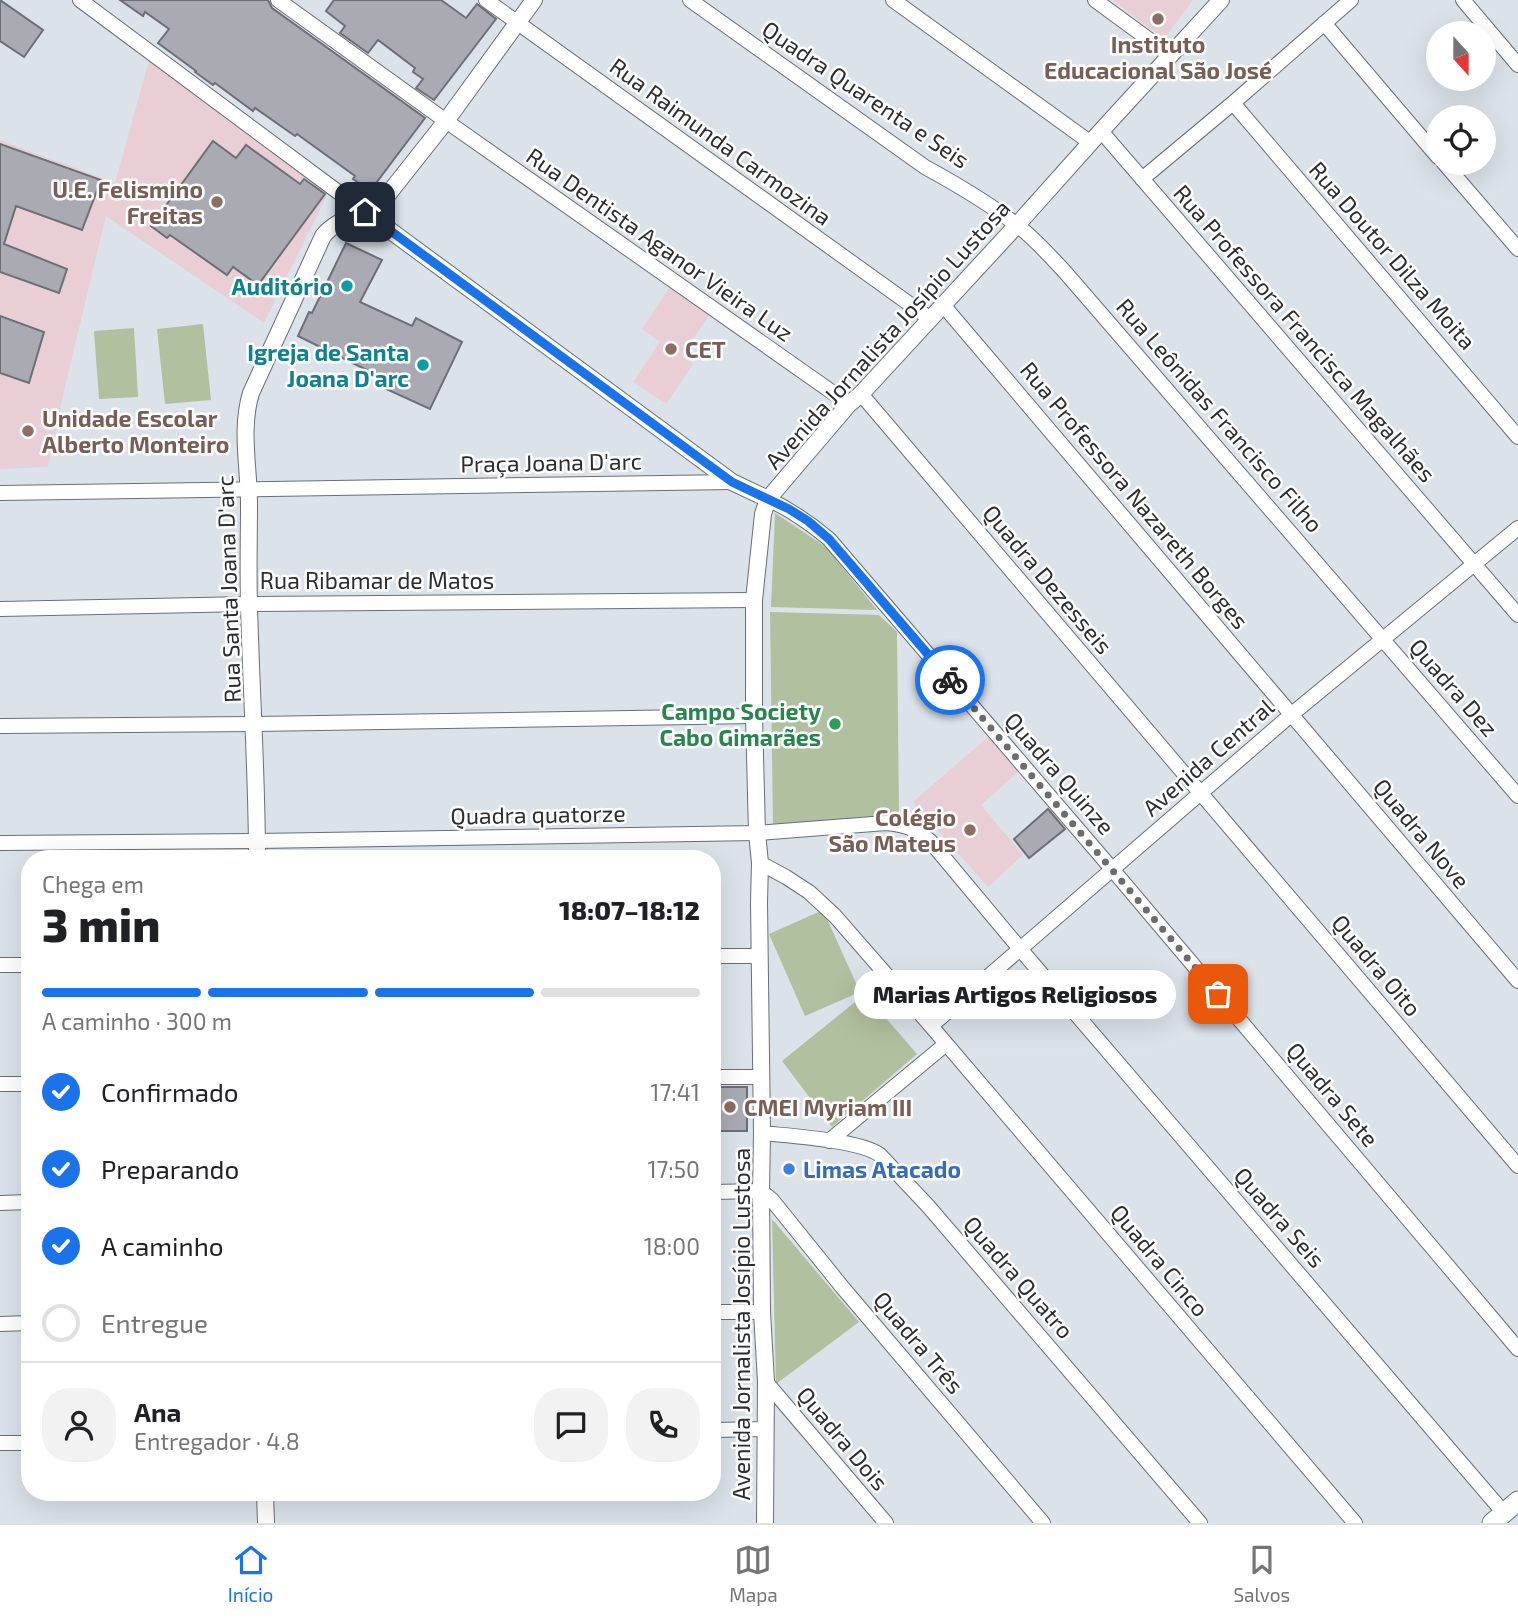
<!DOCTYPE html>
<html lang="pt">
<head>
<meta charset="utf-8">
<style>
  :root { --surface:#fff; --page:#f2f2f2; --text:#202124; --muted:#757577; --line:#e0e0e0; --accent:#1a73e8 }
  body { margin:0; font-family:"Exo 2",sans-serif; background:var(--page); color:var(--text); height:100vh; display:flex; flex-direction:column; font-size:26px; white-space:nowrap }
  * { box-sizing:border-box; margin:0 }
  p { font-size:23px; color:var(--muted) }
  .icon { flex:none; width:38px; height:38px; fill:none; stroke:currentColor; stroke-width:2; stroke-linecap:round; stroke-linejoin:round }
  .map { position:relative; flex:1; overflow:hidden }
  .side { position:absolute; left:21px; top:850px; width:700px; height:651px; display:flex; flex-direction:column; background:var(--surface); border-radius:28px; box-shadow:0 7px 28px #0002 }
  .side>* { flex:none }
  .needle { width:46px; rotate:159deg }
  .controls { position:absolute; left:1426px; top:21px; display:grid; gap:14px }
  .controls a { display:grid; place-items:center; width:70px; height:70px; border-radius:50%; background:var(--surface); box-shadow:0 7px 28px #0002; font-size:35px }
  .pin { position:absolute; display:grid; place-items:center; width:60px; height:60px; color:#fff; margin:-30px; border-radius:14px; box-shadow:0 4px 10px #0006 }
  .courier { position:absolute; display:grid; place-items:center; width:70px; height:70px; margin:-35px; border:5px solid #1a73e8; border-radius:50%; background:#fff; color:#222; box-shadow:0 2px 9px #0007 }
  .bubble { position:absolute; height:49px; border-radius:24px; background:var(--surface); box-shadow:0 7px 28px #0002; font-size:23px; font-weight:800; line-height:49px; text-align:center }
  .summary em { font-style:normal; font-weight:800 }
  .summary div { display:flex; flex-direction:column-reverse }
  .summary { display:flex; align-items:center; justify-content:space-between; height:119px; padding:0 21px }
  h1 { font-size:46px; font-weight:800; line-height:52px }
  .bar { display:grid; grid-template-columns:repeat(4,1fr); gap:10px 7px; align-content:center; height:84px; padding:0 21px }
  .bar i { height:9px; border-radius:5px; background:var(--line) }
  .bar .active { background:var(--accent) }
  .bar p { grid-column:span 4 }
  .line { display:flex; align-items:center; gap:18px; padding:0 21px; border-top:2px solid var(--line) }
  .line div { flex:1 }
  .round { display:grid; place-items:center; flex:none; width:74px; height:74px; border-radius:28px; background:var(--page) }
  ol { padding:0 21px; list-style:none }
  li { display:flex; align-items:center; gap:21px; height:77px }
  li p { margin-inline-start:auto }
  li .icon { padding:7px; border-radius:50%; background:var(--accent); color:#fff; stroke-width:4 }
  li:last-child { color:var(--muted) }
  li i { width:38px; height:38px; border:4px solid var(--line); border-radius:50% }
  .tab-bar { display:flex; justify-content:space-around; align-items:center; height:98px; border-top:2px solid var(--line); background:var(--surface); font-size:19px; color:var(--muted) }
  .tab-bar a { display:grid; justify-items:center; gap:4px }
  .tab-bar .active { color:var(--accent) }
  .map>svg:first-child { display:block }
  .education { fill:#e9cfd5 }
  .green { fill:#b1c09e }
  .building { fill:#aaaab3; stroke:#6d6e76; stroke-width:2 }
  .lines { fill:none; stroke-linecap:round; stroke-linejoin:round }
  .minor-casing { stroke:#696f75; stroke-width:16 }
  .tertiary-casing { stroke:#696f75; stroke-width:18 }
  .secondary-casing { stroke:#696f75; stroke-width:21 }
  .minor { stroke:#fff; stroke-width:14 }
  .tertiary { stroke:#fff; stroke-width:16 }
  .secondary { stroke:#fff; stroke-width:19 }
  .done { stroke:#696c71; stroke-width:7; stroke-dasharray:0 12.6 }
  .route { stroke:#1a73e8; stroke-width:9 }
  .education-dot { fill:#8d6e63; stroke:#fff; stroke-width:2.5 }
  .culture-dot { fill:#0f9aa8; stroke:#fff; stroke-width:2.5 }
  .leisure-dot { fill:#2e9e5b; stroke:#fff; stroke-width:2.5 }
  .shop-dot { fill:#3f7fe0; stroke:#fff; stroke-width:2.5 }
  .labels { text-anchor:middle; dominant-baseline:central; stroke-width:5; stroke-linejoin:round; paint-order:stroke }
  .education-label { font-size:23px; font-weight:bold; fill:#785e54; stroke:#fff; text-anchor:start }
  .street-label { font-size:23px; fill:#2b2d30; stroke:#fff }
  .culture-label { font-size:23px; font-weight:bold; fill:#0d838f; stroke:#fff; text-anchor:end }
  .leisure-label { font-size:23px; font-weight:bold; fill:#27864d; stroke:#fff; text-anchor:end }
  .shop-label { font-size:23px; font-weight:bold; fill:#366cbe; stroke:#fff; text-anchor:start }
</style>
</head>
<body>
<div class="map">
<svg width="1518" height="1523" viewBox="0 0 1518 1523">
  <rect width="100%" height="100%" fill="#dbe2e9"/>
  <path class="education" d="M 1112,0 L 1193,0 L 1164,39 Z
    M 150,57 L 330,189 L 264,323 L 106,216 L 63,395 L 48,467 L 0,469 L 0,140 L 115,183 Z
    M 670,287 L 710,314 L 681,356 L 693,364 L 666,404 L 633,382 L 660,342 L 642,329 Z
    M 988,737 L 1019,771 L 981,805 L 1023,855 L 988,887 L 913,802 Z"/>
  <path class="green" d="M 203,324 L 211,400 L 165,404 L 157,329 Z
    M 134,328 L 138,397 L 99,399 L 94,331 Z
    M 775,513 L 826,547 L 877,610 L 771,607 Z
    M 770,612 L 879,615 L 897,632 L 899,816 L 773,826 Z
    M 823,910 L 860,992 L 805,1016 L 769,934 Z
    M 865,994 L 917,1054 L 832,1127 L 782,1061 Z
    M 772,1219 L 859,1322 L 776,1384 Z"/>
  <path class="building" d="M 0,0 L 43,30 L 24,57 L 0,41 Z
    M 120,0 L 268,0 L 272,8 L 425,118 L 370,191 L 353,179 L 355,176 L 297,134 L 295,136 L 255,108 L 253,111 L 215,83 L 213,85 L 195,72 L 196,71 L 158,43 L 169,29 L 145,12 L 143,16 Z
    M 334,0 L 441,0 L 466,18 L 477,4 L 496,19 L 434,100 L 416,88 L 423,79 L 413,72 L 415,68 L 378,40 L 368,53 L 340,33 L 345,26 L 326,11 Z
    M 213,141 L 236,158 L 246,145 L 300,184 L 304,179 L 325,194 L 258,285 L 233,267 L 227,275 L 170,235 L 167,238 L 151,226 Z
    M 0,144 L 101,180 L 82,230 L 16,206 L 4,244 L 67,269 L 59,293 L 0,272 Z
    M 346,243 L 382,260 L 360,302 L 412,326 L 416,318 L 462,342 L 430,409 L 384,388 L 387,380 L 298,336 L 309,312 L 312,313 Z
    M 0,316 L 44,332 L 29,383 L 0,373 Z
    M 1048,809 L 1065,829 L 1029,858 L 1014,839 Z
    M 712,1087 L 747,1087 L 747,1131 L 712,1131 Z"/>
  <g class="lines">
    <g class="minor-casing">
      <path id="minor" d="M 80,0 L 365,212
        M 278,0 L 446,121 L 849,404
        M 486,0 L 929,318
        M 690,0 L 925,167 C 956,184 989,203 1018,226 C 1035,239 1050,256 1065,272 L 1518,796
        M 893,0 L 1091,143
        M 1095,0 L 1170,55
        M 1463,0 L 1518,65
        M 1324,23 L 1438,157
        M 1233,103 L 1518,437
        M 1101,131 L 1518,615
        M 1444,163 L 1518,249
        M 1142,179 L 1233,103 L 1351,0
        M 943,305 L 1518,981
        M 861,394 L 1518,1166
        M 0,493 L 732,482
        M 768,499 C 791,510 810,523 829,539 L 1112,869 L 1518,1349
        M 0,609 L 249,604 L 754,600
        M 0,726 L 255,724 L 754,716
        M 0,843 L 257,841 L 757,833 L 886,823 C 906,825 914,828 930,841 L 1021,950 L 1504,1513
        M 760,863 L 786,877 L 809,892 L 835,916 L 931,1026 L 1355,1523
        M 712,956 L 760,956
        M 0,965 L 30,965
        M 931,1026 L 1292,714 L 1518,528
        M 712,1077 L 761,1077
        M 0,1084 L 30,1084
        M 762,1133 C 789,1136 860,1140 880,1155 L 928,1206 L 1200,1523
        M 829,1141 L 946,1044
        M 712,1192 L 761,1191 L 772,1200 L 843,1288 L 1043,1523
        M 0,1203 L 30,1202
        M 712,1312 L 762,1312
        M 0,1324 L 30,1323
        M 766,1382 L 886,1523
        M 712,1430 L 766,1429
        M 0,1443 L 30,1443"/>
    </g>
    <g class="tertiary-casing">
      <path id="tertiary" d="M 365,212 L 732,482 L 768,499
        M 257,859 C 257,774 251,689 249,605 C 248,571 249,537 249,504 C 249,467 240,429 251,393 L 323,236 C 337,218 364,214 382,202 L 446,121 L 534,0
        M 265,1493 L 266,1523
        M 765,1523 L 766,1382 L 762,1312 L 761,1191 L 762,1133 L 759,902 L 760,863 L 757,833 L 754,716 L 754,600 L 763,514 L 768,499 L 849,404 L 861,394 L 1017,225 L 1101,131 L 1221,0"/>
    </g>
    <g class="secondary-casing">
      <path id="secondary" d="M 1492,1523 L 1518,1501"/>
    </g>
    <use href="#minor" class="minor"/>
    <use href="#tertiary" class="tertiary"/>
    <use href="#secondary" class="secondary"/>
  </g>
  <g class="lines">
    <path class="done" d="M 950,680 L 1218,994"/>
    <path class="route" d="M 365,212 L 732,482 L 789,509 L 808,521 L 829,539 L 950,680"/>
  </g>
  <g class="education-dot">
    <circle cx="1158" cy="19" r="7"/>
    <circle cx="217" cy="202" r="7"/>
    <circle cx="671" cy="349" r="7"/>
    <circle cx="28" cy="431" r="7"/>
    <circle cx="970" cy="830" r="7"/>
    <circle cx="730" cy="1107" r="7"/>
  </g>
  <g class="culture-dot">
    <circle cx="347" cy="286" r="7"/>
    <circle cx="423" cy="365" r="7"/>
  </g>
  <circle class="leisure-dot" cx="835" cy="724" r="7"/>
  <circle class="shop-dot" cx="789" cy="1169" r="7"/>
  <g class="labels">
    <g class="education-label">
      <text x="1158" y="44" text-anchor="middle">Instituto<tspan x="1158" dy="26">Educacional São José</tspan></text>
      <text x="203" y="189" text-anchor="end">U.E. Felismino<tspan x="203" dy="26">Freitas</tspan></text>
      <text x="685" y="349">CET</text>
      <text x="42" y="418">Unidade Escolar<tspan x="42" dy="26">Alberto Monteiro</tspan></text>
      <text x="956" y="817" text-anchor="end">Colégio<tspan x="956" dy="26">São Mateus</tspan></text>
      <text x="744" y="1107">CMEI Myriam III</text>
    </g>
    <g class="street-label">
      <text transform="translate(866 94) rotate(34)">Quadra Quarenta e Seis</text>
      <text transform="translate(721 141) rotate(36)">Rua Raimunda Carmozina</text>
      <text transform="translate(660 244) rotate(35)">Rua Dentista Aganor Vieira Luz</text>
      <text transform="translate(1393 255) rotate(49)">Rua Doutor Dilza Moita</text>
      <text transform="translate(1305 333) rotate(49)">Rua Professora Francisca Magalhães</text>
      <text transform="translate(887 334) rotate(-48)">Avenida Jornalista Josípio Lustosa</text>
      <text transform="translate(1220 415) rotate(49)">Rua Leônidas Francisco Filho</text>
      <text transform="translate(551 462) rotate(-1)">Praça Joana D'arc</text>
      <text transform="translate(1135 495) rotate(50)">Rua Professora Nazareth Borges</text>
      <text transform="translate(1048 579) rotate(50)">Quadra Dezesseis</text>
      <text x="377" y="580">Rua Ribamar de Matos</text>
      <text transform="translate(228 589) rotate(-92)">Rua Santa Joana D'arc</text>
      <text transform="translate(1454 687) rotate(49)">Quadra Dez</text>
      <text transform="translate(1208 757) rotate(-41)">Avenida Central</text>
      <text transform="translate(1060 773) rotate(49)">Quadra Quinze</text>
      <text transform="translate(538 814) rotate(-1)">Quadra quatorze</text>
      <text transform="translate(1422 833) rotate(50)">Quadra Nove</text>
      <text transform="translate(1377 965) rotate(50)">Quadra Oito</text>
      <text transform="translate(1333 1094) rotate(50)">Quadra Sete</text>
      <text transform="translate(1280 1217) rotate(49)">Quadra Seis</text>
      <text transform="translate(1160 1260) rotate(50)">Quadra Cinco</text>
      <text transform="translate(1019 1277) rotate(49)">Quadra Quatro</text>
      <text transform="translate(741 1324) rotate(-90)">Avenida Jornalista Josípio Lustosa</text>
      <text transform="translate(919 1342) rotate(50)">Quadra Três</text>
      <text transform="translate(843 1438) rotate(50)">Quadra Dois</text>
    </g>
    <g class="culture-label">
      <text x="333" y="286">Auditório</text>
      <text x="409" y="352">Igreja de Santa<tspan x="409" dy="26">Joana D'arc</tspan></text>
    </g>
    <g class="leisure-label">
      <text x="821" y="711">Campo Society<tspan x="821" dy="26">Cabo Gimarães</tspan></text>
    </g>
    <g class="shop-label">
      <text x="803" y="1169">Limas Atacado</text>
    </g>
  </g>
</svg>
<div class="controls">
<a><svg class="needle" viewBox="-14 -14 28 28"><path d="M0-13l5 13h-10z" fill="#e53935"/><path d="M0 13l5-13h-10z" fill="#757577"/></svg></a>
<a><svg class="icon" aria-label="locate" viewBox="0 0 24 24"><circle cx="12" cy="12" r="6"/><path d="M12 2v4M12 18v4M2 12h4M18 12h4"/></svg></a>
</div>
<div class="pin" style="left:1218px;top:994px;background:#ea580c"><svg class="icon" aria-label="bag" viewBox="0 0 24 24"><path d="M5 8h14l-1 12H6zM9 8a3 3 0 0 1 6 0"/></svg></div>
<div class="pin" style="left:365px;top:212px;background:#1f2937"><svg class="icon" aria-label="home" viewBox="0 0 24 24"><path d="M3 11l9-7 9 7M6 9v11h12V9"/></svg></div>
<div class="courier" style="left:950px;top:680px"><svg class="icon" aria-label="bike" viewBox="0 0 24 24"><circle cx="6" cy="16" r="4"/><circle cx="18" cy="16" r="4"/><path d="M6 16l4-8h5l3 8M10 8l3 8H6M13 5h3"/></svg></div>
<div class="bubble" style="left:854px;top:970px;width:322px">Marias Artigos Religiosos</div>
<section class="side">
<div class="summary"><div><h1>3 min</h1><p>Chega em</p></div><em>18:07–18:12</em></div>
<div class="bar"><i class="active"></i><i class="active"></i><i class="active"></i><i></i><p>A caminho · 300 m</p></div>
<ol>
<li><svg class="icon" aria-label="check" viewBox="0 0 24 24"><path d="M5 12l5 5 9-10"/></svg>Confirmado<p>17:41</p></li>
<li><svg class="icon" aria-label="check" viewBox="0 0 24 24"><path d="M5 12l5 5 9-10"/></svg>Preparando<p>17:50</p></li>
<li><svg class="icon" aria-label="check" viewBox="0 0 24 24"><path d="M5 12l5 5 9-10"/></svg>A caminho<p>18:00</p></li>
<li><i></i>Entregue</li>
</ol>
<div class="line" style="height:126px"><a class="round"><svg class="icon" aria-label="person" viewBox="0 0 24 24"><circle cx="12" cy="8" r="4"/><path d="M4 21q1-7 8-7t8 7"/></svg></a><div><b>Ana</b><p>Entregador · 4.8</p></div><a class="round"><svg class="icon" aria-label="chat" viewBox="0 0 24 24"><path d="M4 5h16v11H9l-5 4z"/></svg></a><a class="round"><svg class="icon" aria-label="phone" viewBox="0 0 24 24"><path d="M5 4h4l2 5-3 2q2 4 5 5l2-3 5 2v4C11 20 4 13 5 4z"/></svg></a></div>
</section>
</div>
<nav class="tab-bar">
<a class="active"><svg class="icon" aria-label="home" viewBox="0 0 24 24"><path d="M3 11l9-7 9 7M6 9v11h12V9"/></svg>Início</a>
<a><svg class="icon" aria-label="map" viewBox="0 0 24 24"><path d="M3 6l6-2 6 2 6-2v14l-6 2-6-2-6 2zM9 4v14M15 6v14"/></svg>Mapa</a>
<a><svg class="icon" aria-label="saved" viewBox="0 0 24 24"><path d="M7 4h10v16l-5-4-5 4z"/></svg>Salvos</a>
</nav>
</body>
</html>
